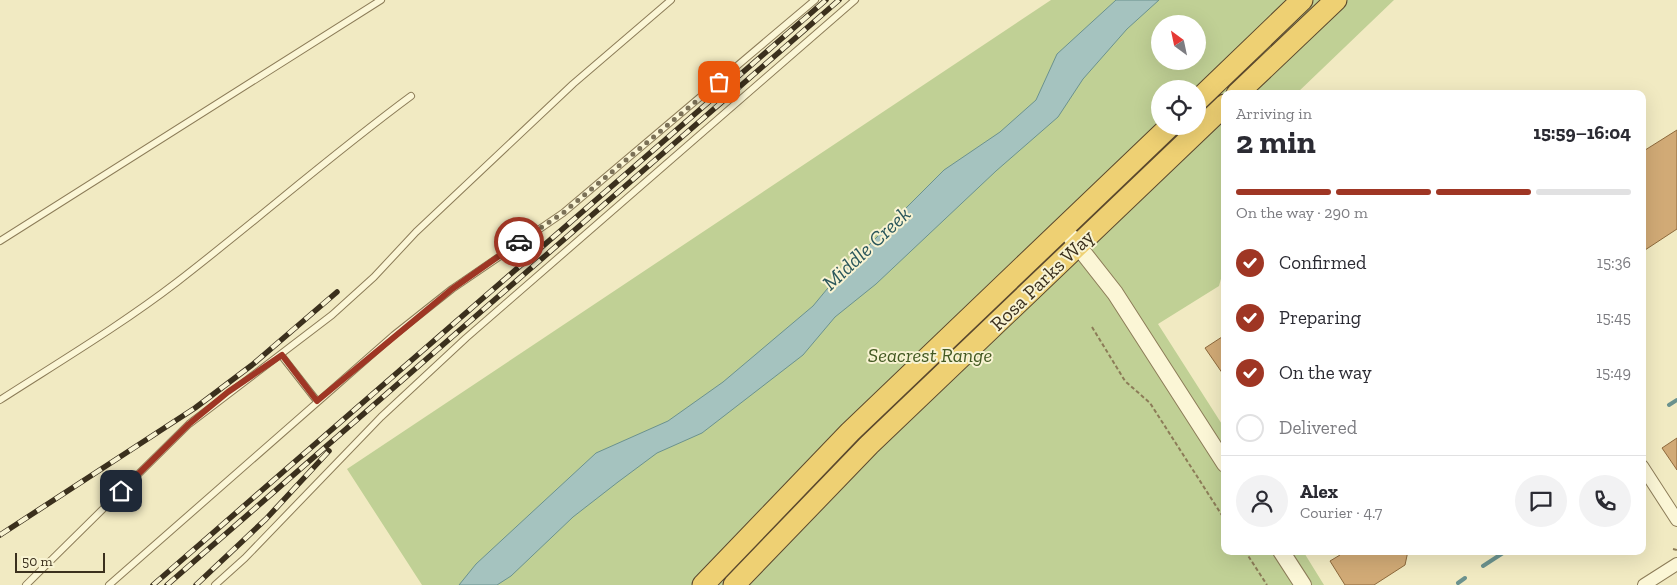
<!DOCTYPE html>
<html lang="en">
<head>
<meta charset="utf-8">
<style>
  :root { --surface:#fff; --page:#f2f2f3; --text:#2b2b33; --muted:#7c7c81; --line:#e1e1e2; --accent:#9f3624 }
  body { margin:0; font-family:"Zilla Slab",serif; background:var(--page); color:var(--text); height:100vh; display:flex; flex-direction:column; font-size:19px; white-space:nowrap }
  * { box-sizing:border-box; margin:0 }
  p { font-size:16px; color:var(--muted) }
  .icon { flex:none; width:28px; height:28px; fill:none; stroke:currentColor; stroke-width:2; stroke-linecap:round; stroke-linejoin:round }
  .map { position:relative; flex:1; overflow:hidden }
  .panel { position:absolute; left:1221px; top:90px; width:425px; height:465px; display:flex; flex-direction:column; background:var(--surface); border-radius:10px; box-shadow:0 5px 20px #0002 }
  .panel>* { flex:none }
  .needle { width:32px; rotate:327deg }
  .tools { position:absolute; left:1151px; top:15px; display:grid; gap:10px }
  .tools a { display:grid; place-items:center; width:55px; height:55px; border-radius:50%; background:var(--surface); box-shadow:0 5px 20px #0002; font-size:25px }
  .scale { position:absolute; left:15px; bottom:12px; width:90px; box-sizing:border-box; padding-left:5px; border:2px solid #3b301d; border-top:0; font-size:14px; line-height:18px; white-space:nowrap; color:#3b301d; -webkit-text-stroke:4px #f8f3d2; paint-order:stroke }
  .pin { position:absolute; display:grid; place-items:center; width:42px; height:42px; color:#fff; margin:-21px; border-radius:10px; box-shadow:0 2px 8px #0006 }
  .courier { position:absolute; display:grid; place-items:center; width:50px; height:50px; margin:-25px; border:4px solid #9f3624; border-radius:50%; background:#fff; color:#222; box-shadow:0 1px 6px #0007 }
  .summary em { font-style:normal; font-weight:800 }
  .summary div { display:flex; flex-direction:column-reverse }
  .summary { display:flex; align-items:center; justify-content:space-between; height:85px; padding:0 15px }
  h1 { font-size:32px; font-weight:800; line-height:38px }
  .bar { display:grid; grid-template-columns:repeat(4,1fr); gap:8px 5px; align-content:center; height:60px; padding:0 15px }
  .bar i { height:6px; border-radius:4px; background:var(--line) }
  .bar .on { background:var(--accent) }
  .bar p { grid-column:span 4 }
  .line { display:flex; align-items:center; gap:12px; padding:0 15px; border-top:1px solid var(--line) }
  .line div { flex:1 }
  .round { display:grid; place-items:center; flex:none; width:52px; height:52px; border-radius:26px; background:var(--page) }
  ol { padding:0 15px; list-style:none }
  li { display:flex; align-items:center; gap:15px; height:55px }
  li p { margin-inline-start:auto }
  li .icon { padding:5px; border-radius:50%; background:var(--accent); color:#fff; stroke-width:4 }
  li:last-child { color:var(--muted) }
  li i { width:28px; height:28px; border:2px solid var(--line); border-radius:50% }
  .map>svg:first-child { display:block }
  .green { fill:#c0d095; fill-rule:evenodd }
  .water { fill:#a5c3bf; stroke:#6b928e }
  .lines { fill:none; stroke-linecap:round; stroke-linejoin:round }
  .stream { stroke:#6b928e; stroke-width:4 }
  .building { fill:#d1aa76; stroke:#8d693c }
  .service-casing { stroke:#8c7c58; stroke-width:8 }
  .minor-casing { stroke:#8c7c58; stroke-width:14 }
  .tertiary-casing { stroke:#8c7c58; stroke-width:18 }
  .trunk-casing { stroke:#5a482d; stroke-width:23 }
  .path { stroke:#8c7c58; stroke-width:2; stroke-dasharray:4 2.5; stroke-linecap:butt }
  .service { stroke:#fbf6d6; stroke-width:6 }
  .minor { stroke:#fbf6d6; stroke-width:12 }
  .tertiary { stroke:#fbf6d6; stroke-width:16 }
  .trunk { stroke:#eed073; stroke-width:21 }
  .rail-casing { stroke:#3b301d; stroke-width:5.5 }
  .rail { stroke:#f8f3d2; stroke-width:4; stroke-dasharray:11; stroke-linecap:butt }
  .done { stroke:#7b7157; stroke-width:5; stroke-dasharray:0 9 }
  .route { stroke:#9f3624; stroke-width:6 }
  .labels { text-anchor:middle; dominant-baseline:central; stroke-width:4; stroke-linejoin:round; paint-order:stroke }
  .street-label { font-size:20px; fill:#3b301d; stroke:#f8f3d2 }
  .park-label { font-size:20px; font-style:italic; fill:#435922; stroke:#f8f3d2 }
  .water-label { font-size:21px; font-style:italic; fill:#2b575c; stroke:#f8f3d2 }
</style>
</head>
<body>
<div class="map">
<svg width="1677" height="585" viewBox="0 0 1677 585">
  <rect width="100%" height="100%" fill="#f1eac2"/>
  <path class="green" d="M 1051,0 L 1394,0 L 1296,94 L 1225,94 L 1225,264 L 1219,286 L 1158,324 L 1225,429 L 1225,551 L 1303,551 L 1324,585 L 422,585 L 347,469 ZM 1160,24 L 1198,24 L 1198,61 L 1160,61 ZM 1160,89 L 1198,89 L 1198,126 L 1160,126 Z"/>
  <path class="water" d="M 1116,0 L 1159,0 L 1127,29 L 1083,79 L 1058,117 L 996,171 L 876,284 L 835,317 L 803,355 L 702,433 L 657,453 L 618,482 L 573,517 L 511,576 L 497,585 L 459,585 L 476,564 L 596,453 L 668,421 L 723,382 L 813,306 L 837,277 L 944,170 L 1000,132 L 1036,100 L 1057,54 Z"/>
  <g class="lines">
    <path class="stream" d="M 1669,405 L 1677,400
      M 1483,566 L 1506,551
      M 1458,583 L 1465,578"/>
  </g>
  <path class="building" d="M 1677,130 L 1677,229 L 1642,252 L 1642,152 Z
    M 1225,335 L 1225,377 L 1205,348 Z
    M 1677,438 L 1677,470 L 1662,448 Z
    M 1338,551 L 1408,551 L 1405,565 L 1374,585 L 1345,585 L 1330,561 L 1340,555 Z"/>
  <g class="lines">
    <g class="service-casing">
      <path id="service" d="M 0,241 L 381,0
        M 281,355 L 317,401
        M 0,400 C 59,362 121,325 177,282 C 256,221 331,155 411,96
        M 26,585 L 189,424 L 332,315 L 374,277 L 416,232 L 573,84 L 671,0
        M 109,585 L 394,335 L 452,289 L 563,213 L 815,0
        M 215,585 L 245,558 L 381,417 L 466,338 L 855,0"/>
    </g>
    <g class="minor-casing">
      <path id="minor" d="M 1642,466 L 1677,520
        M 1644,585 L 1677,564"/>
    </g>
    <g class="tertiary-casing">
      <path id="tertiary" d="M 1071,237 L 1115,293 L 1225,464
        M 1281,551 L 1303,585"/>
    </g>
    <g class="trunk-casing">
      <path id="trunk" d="M 1237,94 L 1336,0
        M 1198,100 L 1302,0
        M 703,585 L 850,432 L 1170,126
        M 734,585 L 869,445 L 1225,105"/>
    </g>
    <path class="path" d="M 1092,327 L 1125,381 L 1150,403 L 1225,520
      M 1673,549 L 1677,550
      M 1245,551 L 1267,585"/>
    <use href="#service" class="service"/>
    <use href="#minor" class="minor"/>
    <use href="#tertiary" class="tertiary"/>
    <use href="#trunk" class="trunk"/>
    <g class="rail-casing">
      <path id="rail" d="M 0,535 L 195,408 L 252,365 L 337,292
        M 153,585 L 826,0
        M 167,585 L 839,0
        M 196,585 L 266,519 L 329,451"/>
    </g>
    <use href="#rail" class="rail"/>
  </g>
  <g class="lines">
    <path class="done" d="M 519,242 L 563,213 L 719,82"/>
    <path class="route" d="M 121,491 L 189,424 L 228,392 L 282,355 L 317,401 L 452,289 L 519,242"/>
  </g>
  <g class="labels">
    <g class="street-label">
      <text transform="translate(1042 280) rotate(-44)">Rosa Parks Way</text>
    </g>
    <g class="park-label">
      <text x="930" y="355">Seacrest Range</text>
    </g>
    <g class="water-label">
      <text transform="translate(866 248) rotate(-43)">Middle Creek</text>
    </g>
  </g>
</svg>
<div class="tools">
<a><svg class="needle" viewBox="-14 -14 28 28"><path d="M0-13l5 13h-10z" fill="#e53935"/><path d="M0 13l5-13h-10z" fill="#7c7c81"/></svg></a>
<a><svg class="icon" aria-label="locate" viewBox="0 0 24 24"><circle cx="12" cy="12" r="6"/><path d="M12 2v4M12 18v4M2 12h4M18 12h4"/></svg></a>
</div>
<div class="scale">50 m</div>
<div class="pin" style="left:719px;top:82px;background:#ea580c"><svg class="icon" aria-label="bag" viewBox="0 0 24 24"><path d="M5 8h14l-1 12H6zM9 8a3 3 0 0 1 6 0"/></svg></div>
<div class="pin" style="left:121px;top:491px;background:#1f2937"><svg class="icon" aria-label="home" viewBox="0 0 24 24"><path d="M3 11l9-7 9 7M6 9v11h12V9"/></svg></div>
<div class="courier" style="left:519px;top:242px"><svg class="icon" aria-label="car" viewBox="0 0 24 24"><path d="M5 17H2v-5l4-1 3-4h7l3 4 3 1v5h-3M9 17h6M6 11h13"/><circle cx="7" cy="17" r="2"/><circle cx="17" cy="17" r="2"/></svg></div>
<section class="panel">
<div class="summary"><div><h1>2 min</h1><p>Arriving in</p></div><em>15:59–16:04</em></div>
<div class="bar"><i class="on"></i><i class="on"></i><i class="on"></i><i></i><p>On the way · 290 m</p></div>
<ol>
<li><svg class="icon" aria-label="check" viewBox="0 0 24 24"><path d="M5 12l5 5 9-10"/></svg>Confirmed<p>15:36</p></li>
<li><svg class="icon" aria-label="check" viewBox="0 0 24 24"><path d="M5 12l5 5 9-10"/></svg>Preparing<p>15:45</p></li>
<li><svg class="icon" aria-label="check" viewBox="0 0 24 24"><path d="M5 12l5 5 9-10"/></svg>On the way<p>15:49</p></li>
<li><i></i>Delivered</li>
</ol>
<div class="line" style="height:90px"><a class="round"><svg class="icon" aria-label="person" viewBox="0 0 24 24"><circle cx="12" cy="8" r="4"/><path d="M4 21q1-7 8-7t8 7"/></svg></a><div><b>Alex</b><p>Courier · 4.7</p></div><a class="round"><svg class="icon" aria-label="chat" viewBox="0 0 24 24"><path d="M4 5h16v11H9l-5 4z"/></svg></a><a class="round"><svg class="icon" aria-label="phone" viewBox="0 0 24 24"><path d="M5 4h4l2 5-3 2q2 4 5 5l2-3 5 2v4C11 20 4 13 5 4z"/></svg></a></div>
</section>
</div>
</body>
</html>
